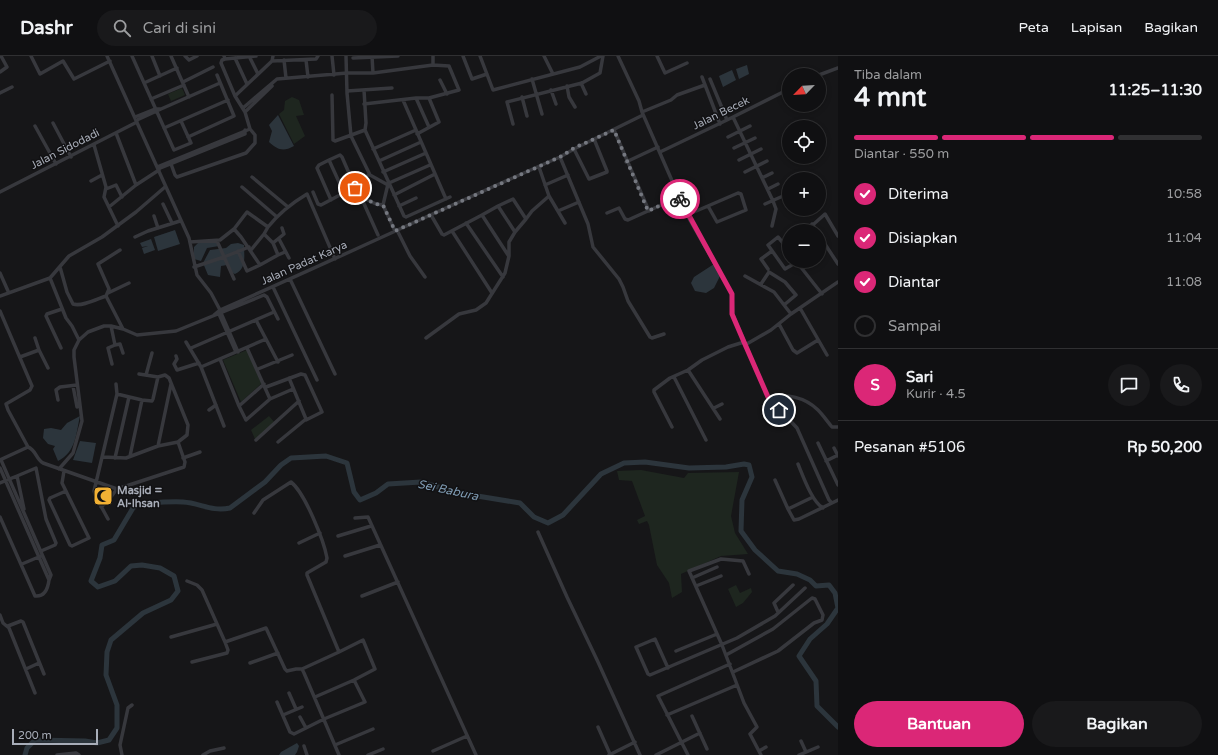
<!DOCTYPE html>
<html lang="id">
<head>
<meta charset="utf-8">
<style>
  :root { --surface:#101012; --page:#19191b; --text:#f1f3f6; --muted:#9c9d9f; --line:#303032; --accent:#db2777 }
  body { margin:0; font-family:"Varela Round",sans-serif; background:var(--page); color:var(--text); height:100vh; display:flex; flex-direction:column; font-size:15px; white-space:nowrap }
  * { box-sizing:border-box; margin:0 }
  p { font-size:13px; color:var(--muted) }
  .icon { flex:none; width:22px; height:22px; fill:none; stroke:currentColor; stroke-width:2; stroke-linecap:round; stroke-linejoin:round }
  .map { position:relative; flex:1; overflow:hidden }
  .details { display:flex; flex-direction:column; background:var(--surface); width:380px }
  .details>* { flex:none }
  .needle { width:26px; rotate:245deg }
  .controls { position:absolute; left:782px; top:12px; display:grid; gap:8px }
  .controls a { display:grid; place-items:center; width:44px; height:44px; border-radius:50%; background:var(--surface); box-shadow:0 2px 6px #0003,0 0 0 1px var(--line); font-size:20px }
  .scale { position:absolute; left:12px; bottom:10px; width:86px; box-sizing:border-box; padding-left:4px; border:2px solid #a8adb8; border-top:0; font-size:11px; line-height:14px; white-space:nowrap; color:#a8adb8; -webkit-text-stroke:3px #111113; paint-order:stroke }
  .pin { position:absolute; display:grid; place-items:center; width:34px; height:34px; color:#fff; margin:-17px; border:2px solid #fff; border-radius:50%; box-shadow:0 1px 4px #0007 }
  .courier { position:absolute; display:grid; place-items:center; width:40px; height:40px; margin:-20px; border:3px solid #db2777; border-radius:50%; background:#fff; color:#222; box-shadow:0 1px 5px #0007 }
  .overview em { font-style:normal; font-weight:700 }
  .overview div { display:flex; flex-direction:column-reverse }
  .overview { display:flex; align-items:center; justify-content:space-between; height:68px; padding:0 16px }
  h1 { font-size:26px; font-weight:700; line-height:30px }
  .bar { display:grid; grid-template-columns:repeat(4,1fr); gap:6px 4px; align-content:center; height:48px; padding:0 16px }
  .bar i { height:5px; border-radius:3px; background:var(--line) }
  .bar .current { background:var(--accent) }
  .bar p { grid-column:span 4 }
  .line { display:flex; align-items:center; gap:10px; padding:0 16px; border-top:1px solid var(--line) }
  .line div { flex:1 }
  .round { display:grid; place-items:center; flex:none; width:42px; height:42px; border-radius:21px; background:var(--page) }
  ol { padding:0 16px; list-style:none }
  li { display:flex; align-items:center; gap:12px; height:44px }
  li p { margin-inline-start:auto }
  li .icon { padding:4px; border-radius:50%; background:var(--accent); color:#fff; stroke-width:4 }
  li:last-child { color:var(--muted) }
  li i { width:22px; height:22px; border:2px solid var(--line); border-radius:50% }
  .button { display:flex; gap:8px; margin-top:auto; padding:8px 16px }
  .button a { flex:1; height:46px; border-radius:24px; background:var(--accent); color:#fff; font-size:16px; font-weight:700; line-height:46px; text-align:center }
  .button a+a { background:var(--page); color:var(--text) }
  header { display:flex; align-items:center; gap:24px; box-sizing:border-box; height:56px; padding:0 20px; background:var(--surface); border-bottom:1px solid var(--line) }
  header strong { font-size:19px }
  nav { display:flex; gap:22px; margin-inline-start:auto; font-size:14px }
  .search { width:280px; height:36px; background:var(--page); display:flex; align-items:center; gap:10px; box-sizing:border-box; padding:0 14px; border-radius:22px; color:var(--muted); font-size:15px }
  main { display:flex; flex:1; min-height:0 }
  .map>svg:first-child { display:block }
  .green { fill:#1e261f }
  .water { fill:#2c353c }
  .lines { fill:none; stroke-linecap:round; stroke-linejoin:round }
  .river { stroke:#2c353c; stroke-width:5 }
  .minor { stroke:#37383d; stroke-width:3.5 }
  .done { stroke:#757880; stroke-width:4; stroke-dasharray:0 7.2 }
  .route { stroke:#db2777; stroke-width:5 }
  .labels { text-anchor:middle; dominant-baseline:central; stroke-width:3; stroke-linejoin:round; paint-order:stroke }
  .street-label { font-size:11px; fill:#a8adb8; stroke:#111113 }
  .poi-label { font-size:11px; font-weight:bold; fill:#a8adb8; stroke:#111113; text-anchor:start }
  .water-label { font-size:12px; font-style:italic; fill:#7f9bb3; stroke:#111113 }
</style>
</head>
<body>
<header>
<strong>Dashr</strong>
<div class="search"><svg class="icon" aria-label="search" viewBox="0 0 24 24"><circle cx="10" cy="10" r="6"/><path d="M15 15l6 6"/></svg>Cari di sini</div>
<nav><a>Peta</a><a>Lapisan</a><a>Bagikan</a></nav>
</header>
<main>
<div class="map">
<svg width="838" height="699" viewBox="0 0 838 699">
  <rect width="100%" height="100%" fill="#161618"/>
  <path class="green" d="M 182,32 L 185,39 L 171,45 L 168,38 Z
    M 292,41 L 299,44 L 304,59 L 296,60 L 305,80 L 294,88 L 279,58 L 284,54 L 285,45 Z
    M 247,294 L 262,327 L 241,346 L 223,304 Z
    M 269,360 L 275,367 L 255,383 L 251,374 Z
    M 641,414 L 684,422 L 688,417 L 739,416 L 731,460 L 735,477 L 748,498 L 721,500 L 681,518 L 682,536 L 672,542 L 669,527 L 657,509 L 649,469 L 647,465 L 639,468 L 637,464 L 645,460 L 632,425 L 619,424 L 617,415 Z
    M 736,529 L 740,537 L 751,532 L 752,536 L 743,547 L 736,551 L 728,533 Z"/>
  <path class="water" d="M 747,9 L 749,18 L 739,23 L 736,13 Z
    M 732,14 L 736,24 L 723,31 L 719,20 Z
    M 278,59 L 294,90 C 283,96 278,94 269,86 L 272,75 L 269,69 Z
    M 175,174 L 180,188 L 158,195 L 154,181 Z
    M 151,183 L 155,194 L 144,198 L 142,192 L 148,190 L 142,191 L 140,187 Z
    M 200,185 L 218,187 L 219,190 L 207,192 L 201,205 L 194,203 L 194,191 Z
    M 238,187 L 244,189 C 244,199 247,213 235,218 L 230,216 L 227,209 L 221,210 L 220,221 L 208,219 L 203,207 L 210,194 L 226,192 L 231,188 Z
    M 714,208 L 721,218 L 714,232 L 706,237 L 695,235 L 691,227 L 694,221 Z
    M 80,360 C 76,378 76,396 58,405 L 53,393 L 55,390 L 48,388 L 43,382 L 44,373 L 51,372 L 61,374 L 67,367 Z
    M 80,385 L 96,387 L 92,407 L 73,404 Z
    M 297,687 L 299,690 L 297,696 L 295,699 L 279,699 L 281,696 Z"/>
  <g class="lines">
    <path class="river" d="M 25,699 L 27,692 L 35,684 L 85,685 L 97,687 L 109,684 L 117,672 L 117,649 L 106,619 L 107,596 L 111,584 L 143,557 L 171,544 L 178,535 L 174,520 L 160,512 L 142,509 L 131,510 L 115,525 L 98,531 L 91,525 L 100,502 L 102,489 L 114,484 L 133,452 L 139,448 C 153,447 169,445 183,446 C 200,447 212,456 230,452 L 265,426 L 281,409 L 291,402 L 326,400 L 347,407 L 354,436 L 360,444 L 376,437 L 388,428 L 421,426 L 459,437 L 520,447 L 534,461 L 548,467 L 563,459 L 601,418 L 624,407 L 645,406 L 689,412 L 726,411 L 744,408 L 749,409 L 752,421 L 742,444 L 741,475 L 755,494 L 778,515 L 797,518 L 810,524 L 816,530 L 829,529 L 835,537 L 838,552 L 827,568 L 810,583 L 799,600 L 816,625 L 817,650 L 838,671"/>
    <path class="minor" d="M 31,0 L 40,18 L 63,5 L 74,23 L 110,5
      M 107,0 L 189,182 L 197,219 L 211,237 L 220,254
      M 132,0 L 174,94 L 191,87 L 181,65
      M 152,0 L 160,20
      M 171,0 L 189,41
      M 185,0 L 189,4 L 197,0
      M 249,0 L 258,18
      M 332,0 L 334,19
      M 346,0 L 347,37 L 351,80 L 370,119
      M 372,0 L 373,17
      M 433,0 L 433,9
      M 463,0 L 472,23 L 487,18
      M 480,0 L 493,34 L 580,11 L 601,0
      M 544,0 L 553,18
      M 618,0 L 639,45 L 642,56 L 687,159 L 732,238 L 733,259 L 768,341 L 797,372 L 829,444 L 832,447 L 838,444
      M 657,0 L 665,17 L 687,7
      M 235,2 L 247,28
      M 353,2 L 398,0
      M 225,3 L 256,0
      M 284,4 L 286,22
      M 306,4 L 308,21
      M 272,5 L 316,3 L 318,0
      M 0,16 L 7,11 L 1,0
      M 819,19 L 838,12
      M 702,21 L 720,68
      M 532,23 L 542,58
      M 710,23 L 727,64
      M 440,24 L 447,38
      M 183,26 L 213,11
      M 144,27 L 177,12
      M 581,27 L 586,38
      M 567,30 L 569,41 L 575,51
      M 364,34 L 366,67 L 365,74 L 404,160 L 406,161 L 450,141
      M 551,34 L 556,48
      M 347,35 L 392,32
      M 0,37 L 12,31
      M 332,39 L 333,84 L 335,85 L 365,74
      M 235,40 L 272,5 L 273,0
      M 522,41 L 527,60
      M 416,42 L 429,71
      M 151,43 L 184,29
      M 403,44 L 446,143
      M 243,52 L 277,23 L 347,17 L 373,17 L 433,9 L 449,10 L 459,34 L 429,42 L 416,42 L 364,48
      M 161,53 L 220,27
      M 245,56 L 272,30
      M 642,56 L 671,44 L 677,39 L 705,29
      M 135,61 L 155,53 L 161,53 L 137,64
      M 733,61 L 773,145 L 776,153 L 772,170
      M 53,67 L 71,101
      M 513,68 L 507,46 L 582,27 L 600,17 L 603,0
      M 35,70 L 56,108
      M 164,72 L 228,44
      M 614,74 L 649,155
      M 116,77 L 136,129
      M 417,78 L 439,66 L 429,42
      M 188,81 L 234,60 L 217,19
      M 728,81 L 750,70
      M 94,89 L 106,131 L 104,141 L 118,170
      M 734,92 L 755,82
      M 373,93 L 416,74
      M 574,93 L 589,123 L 607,116 L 607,115 L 594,83
      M 660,96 L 727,64 L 789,33
      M 560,101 L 588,168 L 593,191 L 619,223 L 623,231 L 628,245 L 650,281 L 652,282 L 664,278
      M 329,104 L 319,109 L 317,112 L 331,144
      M 739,104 L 761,93
      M 379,105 L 421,86
      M 626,106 L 658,91
      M 171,108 L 175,119 L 177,121 L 246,97 L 255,87 L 255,79 L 250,73 L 245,56 L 235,40 L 221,7 L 222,4 L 225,3 L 224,0
      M 157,111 L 250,73
      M 158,113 L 245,78 L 245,74
      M 383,116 L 426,97
      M 745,116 L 767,105
      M 368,119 L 370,119 L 388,129
      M 252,121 L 288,151
      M 762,122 L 772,117
      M 91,125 L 102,119
      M 389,127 L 430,109
      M 388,128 L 383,149 L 395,175
      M 545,129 L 568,119
      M 242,131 L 277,161
      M 106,133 L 116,129 L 122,141
      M 768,133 L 778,128
      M 0,136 L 137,66
      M 313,136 L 318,148 L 321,149 L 355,131
      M 344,137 L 329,104 L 340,99 L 342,101 L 355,131 L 361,141 L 376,148 L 383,149
      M 394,139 L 435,118
      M 549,140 L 565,167
      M 361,141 L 378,179
      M 163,148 L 172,167
      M 765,148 L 783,140
      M 399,150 L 416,142
      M 498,150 L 513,143 L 526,163
      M 109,151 L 136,129 L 159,114
      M 558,155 L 579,146
      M 607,157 L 619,152 L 625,163 L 628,164 L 679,141
      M 431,159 L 442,178 L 444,179 L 482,159 L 508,199
      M 482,159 L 498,150 L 515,176
      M 687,159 L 738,137 L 741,138 L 746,154 L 717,166 L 708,150
      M 154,160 L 158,172
      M 466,167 L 503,221
      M 812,168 L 817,175
      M 268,171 L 264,178 L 273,187 L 278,199 L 285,196
      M 234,173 L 241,181 L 260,209 L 278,199
      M 397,174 L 410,200 L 425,221
      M 452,175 L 492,237
      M 806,175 L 825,158 L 838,180
      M 819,179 L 838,208
      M 135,181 L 148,175 L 180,165
      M 279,183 L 289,202
      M 217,185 L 234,223
      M 190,186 L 220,184 L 234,173 L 247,156 L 268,171 C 279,157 292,147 307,138 L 335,203
      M 273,187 L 284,178 L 282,172
      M 251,194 L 264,178
      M 789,194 L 778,181 L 768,189 L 785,213 L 797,206
      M 238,195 L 247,215 L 260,209
      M 796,205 L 822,238
      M 60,211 L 67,236 L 73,248 C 82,251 97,243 106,240 L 109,233 L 98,208 L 120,194
      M 194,211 L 224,201 L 249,191
      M 768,213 L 761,203 L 772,195
      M 0,217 L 8,235
      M 745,220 L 774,236 L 791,258
      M 50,222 L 66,262 L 72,270 L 79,284
      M 290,223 L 335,318
      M 761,228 L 769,216 L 785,226 L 796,239 L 784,249
      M 273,231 L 317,324
      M 108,237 L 129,227
      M 0,240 L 50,222 L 69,200 L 102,181 L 136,156 L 165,131
      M 106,240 L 123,273
      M 800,252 L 827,299
      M 0,255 L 32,330 L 30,334 L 6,348 L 8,354 L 28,391
      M 221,257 L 238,296
      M 219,258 L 236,296
      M 214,259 L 220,254 C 334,204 446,151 560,101 L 574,93 L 643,59
      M 256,264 L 278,306
      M 779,268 L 793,294 L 797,297 L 818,284
      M 111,270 L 115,289 L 108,292 L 112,308
      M 35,282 L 39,294 L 48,312
      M 426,282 L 459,258 L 476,254 L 486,247 L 505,217 L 509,200 L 509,186 L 515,176 L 526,163 L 532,155 L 549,140 L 539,111
      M 186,286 L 201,311 L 224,370
      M 115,289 L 120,288 L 123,297
      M 745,289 L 771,274 L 791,258 L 838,226
      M 61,292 L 46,260 L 47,258 L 62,253
      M 191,292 L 274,256
      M 247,292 L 270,343
      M 176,300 L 177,303 L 174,308 L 177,314 L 199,307
      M 20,301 L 39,294
      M 220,303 L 239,350 L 246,364 L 270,343 L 293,333
      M 201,311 L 266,283
      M 258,313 L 292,299
      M 688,314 L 720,363
      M 146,319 L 152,297
      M 674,321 L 706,384
      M 73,330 L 77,351
      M 266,331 L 301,318 L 305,319 L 322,356 L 306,364
      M 117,338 L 142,344 L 152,345 L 153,343 L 158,321
      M 768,341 C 785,337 805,341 818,354 C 823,359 827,365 832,371 L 838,371
      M 58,344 L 56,334 L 60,331 L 77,329
      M 239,350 L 264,328
      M 714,352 L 722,348
      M 209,354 L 216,349
      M 672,371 L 654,336 L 654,334 L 670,322 L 688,314 L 702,304 L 728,291 L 744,286
      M 256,384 L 299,345
      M 278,386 L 306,363 L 289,322
      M 818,387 L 838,429
      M 158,390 L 171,328
      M 834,392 L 838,400
      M 130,400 L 142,344
      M 103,401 L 126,402 L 158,390 L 178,386 L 187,379 L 188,369 L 169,322 L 165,319 L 158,321 L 139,318
      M 115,402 L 129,341
      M 183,402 L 200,396
      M 0,404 L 28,391 C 36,394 36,403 43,407 L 117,433 L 184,411 L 185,406 L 178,386
      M 826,405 L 838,399
      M 798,408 C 803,420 812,446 823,452
      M 0,412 L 49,524 L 51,519 L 1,404
      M 59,413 L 73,397 L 82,365 L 74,301 L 74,294 L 79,284 L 88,276 L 104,270 L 111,270 L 123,273 L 137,279 L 176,275 L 264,239 L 267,241 L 278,263
      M 64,415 L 62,427 L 89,482 L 72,490 L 70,489 L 49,444 L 50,442 L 66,435
      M 17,420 L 36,412 L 46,463 L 56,487 L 55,489 L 41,495
      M 775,424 L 788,453
      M 0,427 L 17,420 L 24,453
      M 813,441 L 788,453 L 794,464 L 799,463 L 832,447
      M 101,451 L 107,446 L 117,433
      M 0,461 L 35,540 C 45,541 48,532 49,524
      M 355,462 L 368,461 L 476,699
      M 108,463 L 96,441 L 94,435 L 117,338 L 116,328
      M 538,476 L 567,541 L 598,606 L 640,699
      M 338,480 L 371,470
      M 299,487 L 320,477
      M 345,500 L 380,489
      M 22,508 L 41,500
      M 749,518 L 743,505 L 721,503 L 689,515 L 722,589 L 744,647 L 757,671 L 750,678 L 761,699
      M 692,522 L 717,511
      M 187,525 L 197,529 L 202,534 L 225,586 L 266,572 L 285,613 L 287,615 L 296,613 L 302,613 L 339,596 L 307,519 L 307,517 L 326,506 L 327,502 C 324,485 305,437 291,426 L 263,444 L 254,457
      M 696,530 L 721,520
      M 362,540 L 398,526
      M 778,556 L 774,547 L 793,529
      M 0,559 L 3,567 L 9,572 L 35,637
      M 8,570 L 21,565 L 23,566 L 44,618
      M 171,581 L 217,568
      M 676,595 L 717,578
      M 726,599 L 773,573 L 812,542 L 815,543 L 823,559 L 822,564 L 814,567 L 778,595 L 733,616
      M 192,606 L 227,597 L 228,594 L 225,586
      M 250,607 L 278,597
      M 668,612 L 655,583 L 636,591 L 648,618 L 650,619 L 737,582 L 775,560 L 805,532
      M 26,613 L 39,607
      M 302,613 L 304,617 L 339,699
      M 289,637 L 296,653
      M 315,641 L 354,624 L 375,613 L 363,584 L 339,596
      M 277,646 L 290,676 L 294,678 L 324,663 L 365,646 L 354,624
      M 283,659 L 302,651
      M 667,659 L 737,629
      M 692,660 L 707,693
      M 300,661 L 306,672
      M 598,671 L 610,698
      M 801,685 L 806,696
      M 335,689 L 373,673
      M 304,690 L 307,699
      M 433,695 L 467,680
      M 759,695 L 766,691
      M 57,699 L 76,697 L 79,699
      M 122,699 L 120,689 L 128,652 L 132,649
      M 203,699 L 210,695 L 224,692
      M 368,699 L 383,693
      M 609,699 L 635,686
      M 656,699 L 700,677
      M 688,699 L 658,640 L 730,608
      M 799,699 L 818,691"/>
  </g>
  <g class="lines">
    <path class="done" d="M 355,132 L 361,141 L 376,148 L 383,149 L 395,175 L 560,101 L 574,92 L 614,74 L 648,155 L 678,141 L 680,143"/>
    <path class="route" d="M 680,143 L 732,238 L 732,258 L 744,286 L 768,341 L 779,354"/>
  </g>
  <defs>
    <g id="mosque-square" transform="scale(1)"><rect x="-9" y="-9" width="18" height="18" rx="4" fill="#f2b134" stroke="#111113"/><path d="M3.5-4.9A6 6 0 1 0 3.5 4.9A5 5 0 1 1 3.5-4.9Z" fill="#111"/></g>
  </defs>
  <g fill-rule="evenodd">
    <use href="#mosque-square" x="103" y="440"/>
  </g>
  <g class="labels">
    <g class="street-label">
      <text transform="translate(721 57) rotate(-26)">Jalan Becek</text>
      <text transform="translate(65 93) rotate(-27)">Jalan Sidodadi</text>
      <text transform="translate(304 207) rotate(-24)">Jalan Padat Karya</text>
    </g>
    <g class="poi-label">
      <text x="117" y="434">Masjid =<tspan x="117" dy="13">Al-Ihsan</tspan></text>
    </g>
    <g class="water-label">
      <text transform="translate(448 434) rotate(12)">Sei Babura</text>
    </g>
  </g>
</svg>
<div class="controls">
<a><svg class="needle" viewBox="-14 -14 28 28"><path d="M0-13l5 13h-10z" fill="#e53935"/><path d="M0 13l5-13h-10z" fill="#9c9d9f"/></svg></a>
<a><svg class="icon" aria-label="locate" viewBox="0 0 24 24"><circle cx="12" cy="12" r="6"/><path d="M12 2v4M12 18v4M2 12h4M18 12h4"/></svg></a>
<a>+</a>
<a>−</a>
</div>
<div class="scale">200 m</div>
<div class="pin" style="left:355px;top:132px;background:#ea580c"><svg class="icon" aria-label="bag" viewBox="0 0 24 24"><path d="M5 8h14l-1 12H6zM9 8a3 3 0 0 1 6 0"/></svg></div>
<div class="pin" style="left:779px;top:354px;background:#1f2937"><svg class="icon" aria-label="home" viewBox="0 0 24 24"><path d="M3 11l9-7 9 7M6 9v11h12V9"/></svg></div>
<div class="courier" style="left:680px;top:143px"><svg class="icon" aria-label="bike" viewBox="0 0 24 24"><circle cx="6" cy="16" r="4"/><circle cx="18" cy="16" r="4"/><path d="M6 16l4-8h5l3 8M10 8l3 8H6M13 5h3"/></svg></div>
</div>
<section class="details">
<div class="overview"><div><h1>4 mnt</h1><p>Tiba dalam</p></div><em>11:25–11:30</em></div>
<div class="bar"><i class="current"></i><i class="current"></i><i class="current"></i><i></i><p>Diantar · 550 m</p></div>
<ol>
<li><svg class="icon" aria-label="check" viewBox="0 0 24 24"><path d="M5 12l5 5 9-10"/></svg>Diterima<p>10:58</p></li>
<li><svg class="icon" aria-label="check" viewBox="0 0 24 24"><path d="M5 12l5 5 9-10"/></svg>Disiapkan<p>11:04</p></li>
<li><svg class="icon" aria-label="check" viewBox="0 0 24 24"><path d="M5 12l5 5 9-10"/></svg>Diantar<p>11:08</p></li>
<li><i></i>Sampai</li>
</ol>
<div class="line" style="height:72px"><b class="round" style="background:var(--accent);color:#fff">S</b><div><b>Sari</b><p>Kurir · 4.5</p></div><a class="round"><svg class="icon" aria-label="chat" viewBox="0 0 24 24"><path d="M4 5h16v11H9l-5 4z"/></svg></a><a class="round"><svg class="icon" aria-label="phone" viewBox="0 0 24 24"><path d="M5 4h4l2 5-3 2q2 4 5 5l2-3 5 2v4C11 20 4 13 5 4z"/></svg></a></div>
<div class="line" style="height:52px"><div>Pesanan #5106</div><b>Rp 50,200</b></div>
<div class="button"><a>Bantuan</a><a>Bagikan</a></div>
</section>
</main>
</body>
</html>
